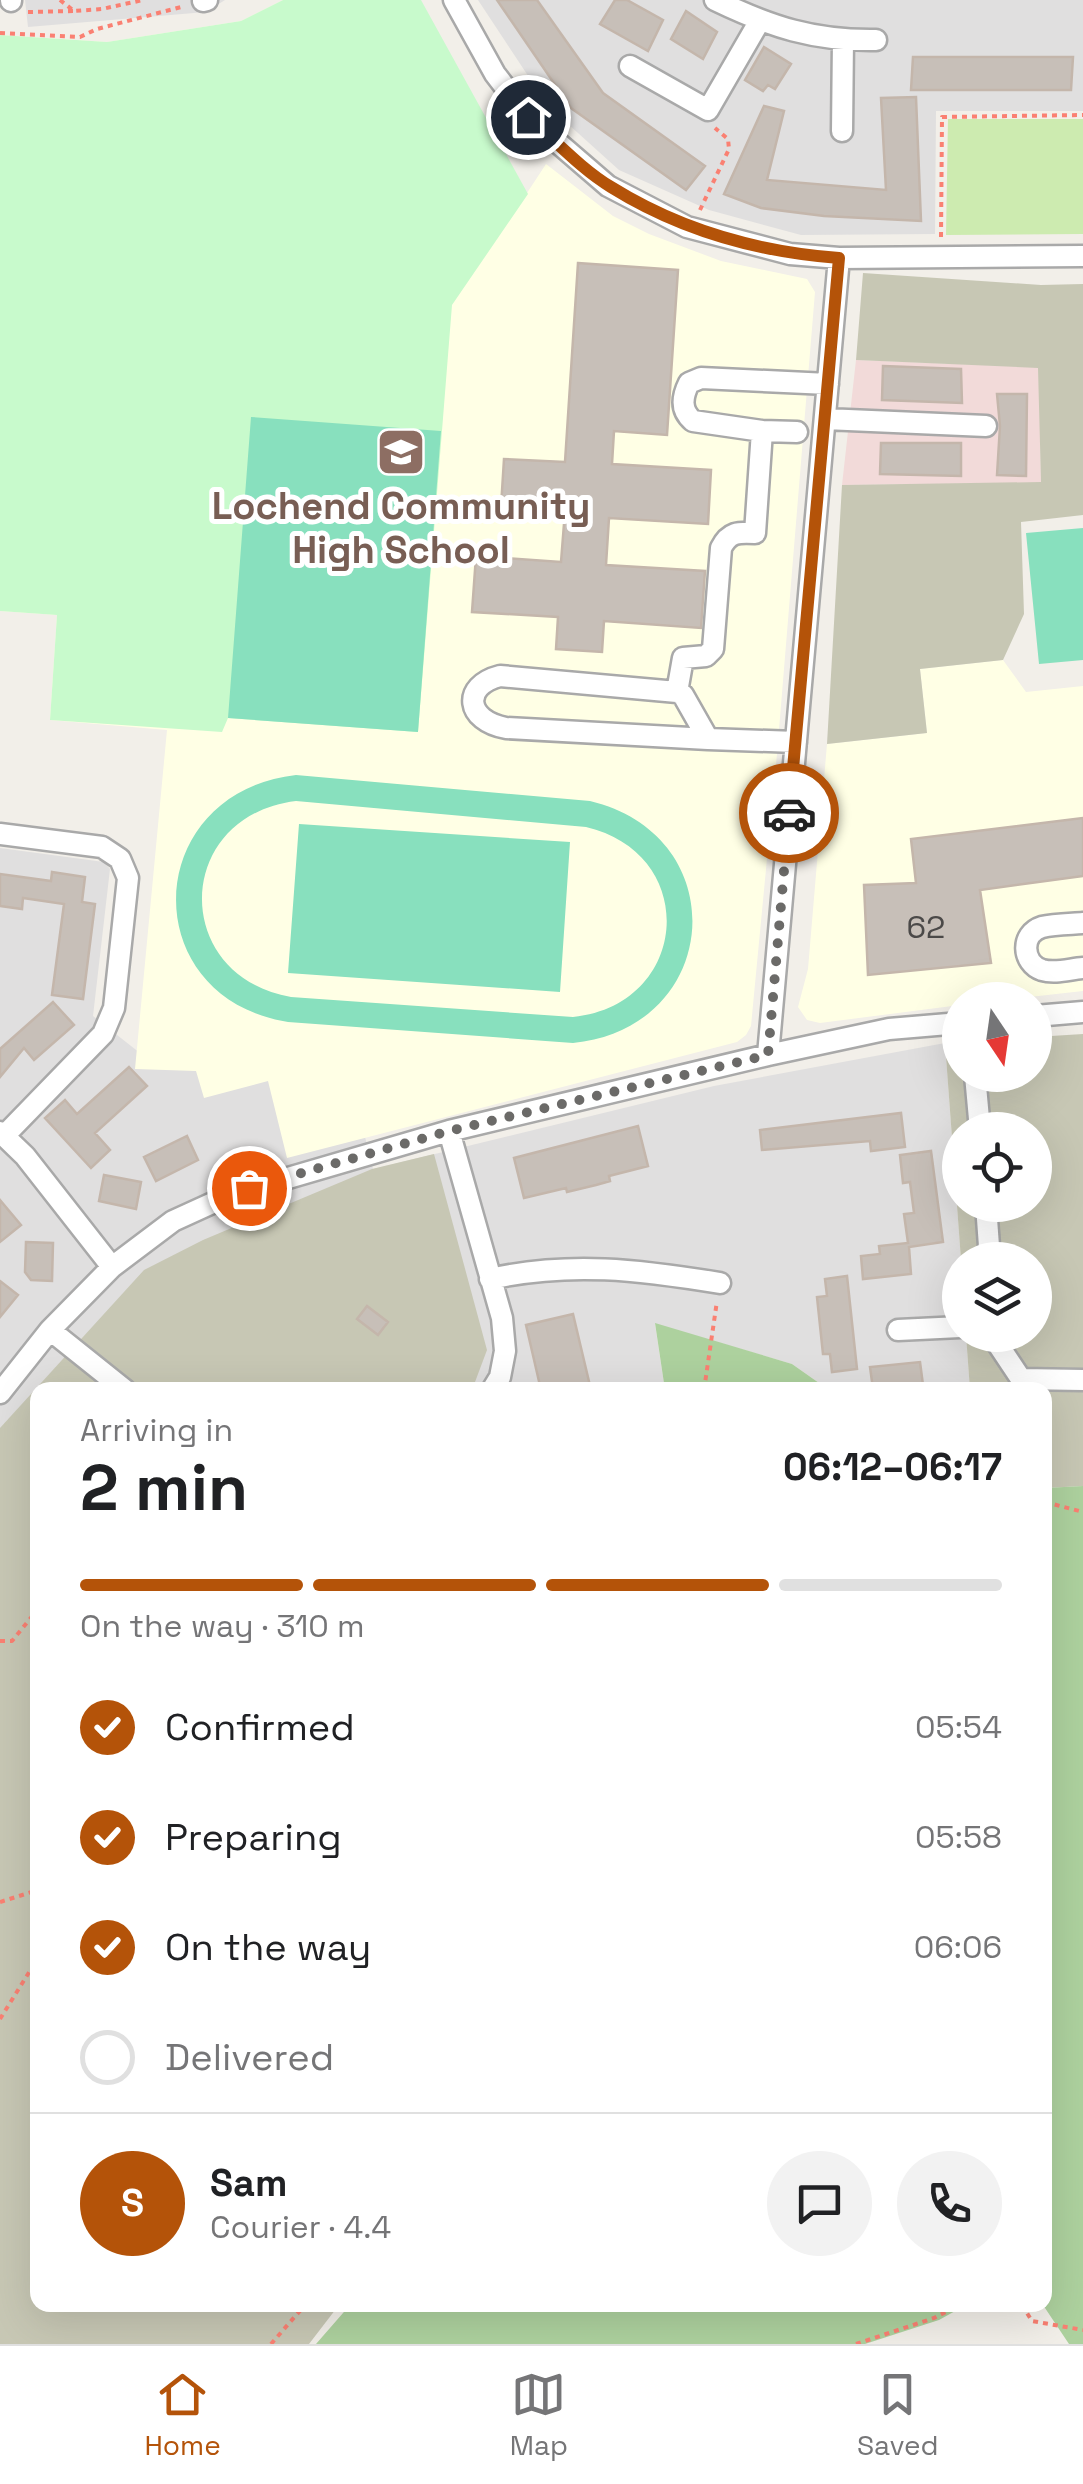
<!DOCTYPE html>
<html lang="en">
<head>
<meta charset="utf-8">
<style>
  :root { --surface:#fff; --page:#f2f2f2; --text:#202124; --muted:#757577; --line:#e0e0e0; --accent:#b45309 }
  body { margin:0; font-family:"Space Grotesk",sans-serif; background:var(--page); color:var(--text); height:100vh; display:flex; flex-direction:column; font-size:38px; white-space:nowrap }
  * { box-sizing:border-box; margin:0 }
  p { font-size:32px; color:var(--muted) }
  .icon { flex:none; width:55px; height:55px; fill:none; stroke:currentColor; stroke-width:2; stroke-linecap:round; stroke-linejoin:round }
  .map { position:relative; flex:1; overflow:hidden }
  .details { position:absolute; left:30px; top:1382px; width:1022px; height:930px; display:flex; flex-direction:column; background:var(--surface); border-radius:20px; box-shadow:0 10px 40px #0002 }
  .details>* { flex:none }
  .needle { width:65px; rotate:167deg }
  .tools { position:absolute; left:942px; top:982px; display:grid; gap:20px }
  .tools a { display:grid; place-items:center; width:110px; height:110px; border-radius:50%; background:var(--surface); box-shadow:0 10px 40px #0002; font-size:50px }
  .pin { position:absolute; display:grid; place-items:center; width:85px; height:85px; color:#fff; margin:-42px; border:5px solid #fff; border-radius:50%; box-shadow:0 2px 10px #0007 }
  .courier { position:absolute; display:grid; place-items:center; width:100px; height:100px; margin:-50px; border:8px solid #b45309; border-radius:50%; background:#fff; color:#222; box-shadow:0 2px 12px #0007 }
  .summary em { font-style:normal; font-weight:600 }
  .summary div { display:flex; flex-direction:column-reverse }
  .summary { display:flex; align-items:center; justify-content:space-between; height:170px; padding:0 50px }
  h1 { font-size:65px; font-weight:600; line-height:75px }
  .bar { display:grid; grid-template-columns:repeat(4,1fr); gap:15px 10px; align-content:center; height:120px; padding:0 50px }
  .bar i { height:12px; border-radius:8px; background:var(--line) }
  .bar .active { background:var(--accent) }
  .bar p { grid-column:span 4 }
  .line { display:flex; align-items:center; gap:25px; padding:0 50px; border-top:2px solid var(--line) }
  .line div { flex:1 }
  .round { display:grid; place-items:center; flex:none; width:105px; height:105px; border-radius:52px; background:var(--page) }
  ol { padding:0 50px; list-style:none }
  li { display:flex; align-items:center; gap:30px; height:110px }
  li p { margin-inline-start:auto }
  li .icon { padding:10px; border-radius:50%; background:var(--accent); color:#fff; stroke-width:4 }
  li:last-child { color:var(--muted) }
  li i { width:55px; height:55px; border:5px solid var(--line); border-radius:50% }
  .menu { display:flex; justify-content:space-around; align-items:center; height:140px; border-top:2px solid var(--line); background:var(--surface); font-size:28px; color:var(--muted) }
  .menu a { display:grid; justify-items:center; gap:5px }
  .menu .active { color:var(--accent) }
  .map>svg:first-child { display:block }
  .residential { fill:#e0dfdf }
  .commercial { fill:#f2dad9 }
  .education { fill:#ffffe5 }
  .construction { fill:#c7c7b4; fill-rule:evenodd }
  .grass { fill:#cdebb0 }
  .forest { fill:#add19e }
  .park { fill:#c8facc }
  .pitch { fill:#88e0be; fill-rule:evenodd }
  .building { fill:#c7bfb8; stroke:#c4b6ab; stroke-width:2.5 }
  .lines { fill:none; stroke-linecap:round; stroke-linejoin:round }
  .minor-casing { stroke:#a9a9a9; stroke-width:25 }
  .path { stroke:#fa8072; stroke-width:4; stroke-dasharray:5 5; stroke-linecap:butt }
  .minor { stroke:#fff; stroke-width:20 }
  .done { stroke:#6b6a68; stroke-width:10; stroke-dasharray:0 18 }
  .route { stroke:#b45309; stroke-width:12 }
  .labels { text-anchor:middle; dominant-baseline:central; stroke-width:10; stroke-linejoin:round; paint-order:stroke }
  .number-label { font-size:32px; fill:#4b4948 }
  .education-label { font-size:38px; font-weight:bold; fill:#785e54; stroke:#fff }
</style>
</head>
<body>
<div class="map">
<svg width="1083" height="2344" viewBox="0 0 1083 2344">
  <rect width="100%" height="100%" fill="#f2efe9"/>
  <path class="residential" d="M 25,0 L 225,0 L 206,12 L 28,27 Z
    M 478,0 L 1083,0 L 1083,111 L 936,111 L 935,234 L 801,235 L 709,210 L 619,170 L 548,106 Z
    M 0,848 L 104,862 L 110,869 L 93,1016 L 145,1057 L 352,1085 L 373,1169 L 714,1086 L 945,1043 L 961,1260 L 960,1335 L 966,1335 L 970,1390 L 829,1390 L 792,1364 L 655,1324 L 665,1390 L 38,1390 L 0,1723 Z"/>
  <path class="commercial" d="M 856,360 L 1039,367 L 1041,483 L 842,485 Z"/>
  <path class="education" d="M 283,0 L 527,193 L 546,164 L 613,216 L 649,234 L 721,261 L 807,279 L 815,292 L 777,754 L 751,1026 L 746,1035 L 737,1042 L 287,1158 L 268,1081 L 204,1098 L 196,1071 L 135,1069 L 167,730 L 50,720 L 57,615 L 0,611 L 0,35 L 107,42 L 241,21 Z
    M 1003,660 L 1026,692 L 1083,686 L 1083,991 L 1002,1000 L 960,1000 L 960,1005 L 820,1023 L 807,1020 L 798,1007 L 808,969 L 827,744 L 927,733 L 920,669 Z"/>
  <path class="construction" d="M 863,273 L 1041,285 L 1083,284 L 1083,515 L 1021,522 L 1024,614 L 1003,660 L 920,669 L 927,733 L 827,744 L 842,485 L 1041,482 L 1038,368 L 856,360 Z
    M 1083,1034 L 1083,1486 L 1045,1488 L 1045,1390 L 970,1390 L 966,1335 L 1035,1335 L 1035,1260 L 961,1260 L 945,1043 L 960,1042 L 960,1075 L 1035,1075 L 1035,1037 ZM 960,1130 L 1035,1130 L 1035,1205 L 960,1205 Z
    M 434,1154 L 487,1350 L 472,1390 L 38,1390 L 38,2305 L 339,2305 L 309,2344 L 0,2344 L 0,1428 L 144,1270 L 203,1240 L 372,1169 Z"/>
  <path class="grass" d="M 948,119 L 1083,119 L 1083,234 L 946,235 Z"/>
  <path class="forest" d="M 655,1323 L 792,1364 L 829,1390 L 665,1390 Z
    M 1083,1486 L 1083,2344 L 1069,2344 L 1043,2305 L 1045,1488 Z
    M 350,2305 L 966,2305 L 939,2320 L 865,2344 L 316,2344 Z"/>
  <path class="park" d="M 283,0 L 421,0 L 528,194 L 452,305 L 418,732 L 228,718 L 222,732 L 50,720 L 57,615 L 0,611 L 0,35 L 107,42 L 241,21 Z"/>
  <path class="pitch" d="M 251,417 L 441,431 L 418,732 L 228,718 Z
    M 1083,528 L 1083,660 L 1039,664 L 1026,533 Z
    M 296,775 L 590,801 C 736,836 722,1028 573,1043 L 288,1022 C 134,997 141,793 296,775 ZM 296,801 L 586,827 C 701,854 690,1005 573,1017 L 291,997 C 170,976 173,816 296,801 Z
    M 299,824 L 570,842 L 560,992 L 288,973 Z"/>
  <path class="building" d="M 497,0 L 537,0 L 603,93 L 705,166 L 686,190 L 571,108 Z
    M 615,0 L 627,0 L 663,20 L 648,51 L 600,24 Z
    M 686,11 L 717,32 L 703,59 L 671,39 Z
    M 764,47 L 791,64 L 775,89 L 768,85 L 763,91 L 745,80 Z
    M 913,57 L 1073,57 L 1071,90 L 911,90 Z
    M 916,97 L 921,221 L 824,216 L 761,208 L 724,194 L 764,106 L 784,111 L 767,180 L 886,190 L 881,98 Z
    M 578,263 L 678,270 L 667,435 L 614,431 L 612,464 L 711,470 L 708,524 L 609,518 L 606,565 L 705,571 L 701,628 L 604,621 L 602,652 L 556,649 L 558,617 L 472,612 L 476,556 L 561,562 L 565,511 L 501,507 L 504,459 L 565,462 Z
    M 883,366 L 961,369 L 962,403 L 882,400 Z
    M 997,394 L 1027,394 L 1026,476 L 997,475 L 1000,426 Z
    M 881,443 L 961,443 L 961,476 L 880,474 Z
    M 1083,818 L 1083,876 L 980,890 L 991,963 L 868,975 L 864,885 L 916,883 L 911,839 Z
    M 52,872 L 85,877 L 82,902 L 95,904 L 83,999 L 52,995 L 64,904 L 23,898 L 22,909 L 0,906 L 0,874 L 51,881 Z
    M 53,1002 L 74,1025 L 34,1060 L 24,1048 L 0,1077 L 0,1049 Z
    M 129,1067 L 147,1086 L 95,1133 L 110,1150 L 91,1168 L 45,1118 L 65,1100 L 77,1114 Z
    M 901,1113 L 905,1147 L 871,1151 L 870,1141 L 762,1150 L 760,1130 Z
    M 638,1126 L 648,1166 L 609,1176 L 610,1181 L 596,1185 L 567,1192 L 566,1188 L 524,1198 L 514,1158 Z
    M 187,1136 L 198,1160 L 156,1181 L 144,1157 Z
    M 931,1151 L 943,1242 L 909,1247 L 911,1274 L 863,1279 L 861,1256 L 880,1254 L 879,1246 L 908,1243 L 904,1214 L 914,1213 L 910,1182 L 903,1183 L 900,1155 Z
    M 104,1175 L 141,1182 L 136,1209 L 99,1201 Z
    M 0,1200 L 21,1225 L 0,1242 Z
    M 26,1242 L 53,1243 L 52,1281 L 31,1280 L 25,1272 Z
    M 847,1276 L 857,1369 L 832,1372 L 830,1354 L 823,1354 L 817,1297 L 827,1296 L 825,1279 Z
    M 0,1281 L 18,1295 L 0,1317 Z
    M 367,1306 L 388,1322 L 378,1335 L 357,1319 Z
    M 573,1314 L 591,1390 L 541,1390 L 526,1325 Z
    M 920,1362 L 923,1385 L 905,1387 L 905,1390 L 873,1389 L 870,1367 Z"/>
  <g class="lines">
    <g class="minor-casing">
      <path id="minor" d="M 11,0 L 11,1
        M 454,0 L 495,74 L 528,117 L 608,186 L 687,227 L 790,254 L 839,258 L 1083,256
        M 715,0 C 771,27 814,41 876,40
        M 203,1 L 207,0
        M 630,66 L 708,110 L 759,22
        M 842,131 L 843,40
        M 825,419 L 986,426
        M 762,431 L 693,421 C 680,410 682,397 689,383 L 701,378 L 828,384
        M 677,692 L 683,658 L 706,656 L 713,649 L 721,548 C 729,532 738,532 755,533 L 762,431 L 797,432
        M 708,739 L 506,728 C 466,721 461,686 500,676 L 677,692 L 683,695 L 708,739 L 796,742
        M 0,834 L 102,847 L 120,859 L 128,878 L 114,1008 L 103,1034 L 4,1136
        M 1083,923 C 1070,924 1054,924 1042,927 C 1020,934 1022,963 1042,970 C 1055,974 1070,969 1083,968
        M 1035,1016 L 1083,1012
        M 768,1055 L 839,258
        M 975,1075 L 980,1130
        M 449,1131 L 502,1318 L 505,1351 L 500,1377 L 492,1390
        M 0,1132 L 25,1156 L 112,1267
        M 986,1205 L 990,1260
        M 490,1279 C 570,1261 640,1270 720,1283
        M 50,1330 L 125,1390
        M 898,1330 L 960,1327
        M 996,1335 L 997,1343 L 1021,1379 L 1083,1380
        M 0,1393 L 50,1330 L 112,1267 L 173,1221 L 230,1195 L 449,1131 L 768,1055 L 889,1029 L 960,1023"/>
    </g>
    <path class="path" d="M 60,0 L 74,11 L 102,9 L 143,0
      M 28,12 L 74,11
      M 0,33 L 80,37 L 97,29 L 185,6
      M 700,210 L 729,149 L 728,139 L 715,128
      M 941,237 L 942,117 L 1083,115
      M 704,1390 L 717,1301
      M 1045,1502 L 1083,1512
      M 0,1641 L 12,1641 L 38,1609
      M 0,1902 L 38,1890
      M 0,2019 L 38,1958
      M 1022,2305 L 1032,2321 L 1083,2330
      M 271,2344 L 305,2305
      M 856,2344 L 934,2318 L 959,2305"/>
    <use href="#minor" class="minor"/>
  </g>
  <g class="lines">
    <path class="done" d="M 249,1188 L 449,1131 L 768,1055 L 789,813"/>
    <path class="route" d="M 528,117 C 555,140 581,169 611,187 C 680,230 759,252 839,258 L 789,813"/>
  </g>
  <defs>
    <g id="school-square" transform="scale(2.5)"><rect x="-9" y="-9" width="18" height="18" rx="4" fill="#8d6e63" stroke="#fff"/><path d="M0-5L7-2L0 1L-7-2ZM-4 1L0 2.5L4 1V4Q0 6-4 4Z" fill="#fff"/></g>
  </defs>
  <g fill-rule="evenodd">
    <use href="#school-square" x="401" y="452"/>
  </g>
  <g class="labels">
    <g class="number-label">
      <text x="926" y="927">62</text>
    </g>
    <g class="education-label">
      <text x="401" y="506">Lochend Community<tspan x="401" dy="44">High School</tspan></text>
    </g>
  </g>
</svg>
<div class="tools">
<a><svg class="needle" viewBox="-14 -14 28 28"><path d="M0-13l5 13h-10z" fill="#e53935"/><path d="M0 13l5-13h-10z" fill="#757577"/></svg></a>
<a><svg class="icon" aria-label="locate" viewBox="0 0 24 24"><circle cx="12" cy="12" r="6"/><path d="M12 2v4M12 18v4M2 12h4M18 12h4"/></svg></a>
<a><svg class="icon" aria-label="layers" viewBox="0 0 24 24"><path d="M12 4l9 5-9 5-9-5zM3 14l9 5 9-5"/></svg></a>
</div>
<div class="pin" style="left:249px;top:1188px;background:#ea580c"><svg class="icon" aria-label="bag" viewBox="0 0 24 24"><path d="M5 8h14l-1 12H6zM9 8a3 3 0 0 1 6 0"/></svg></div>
<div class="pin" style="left:528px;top:117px;background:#1f2937"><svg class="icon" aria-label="home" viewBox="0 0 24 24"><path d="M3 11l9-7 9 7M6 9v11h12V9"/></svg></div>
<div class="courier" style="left:789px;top:813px"><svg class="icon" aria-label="car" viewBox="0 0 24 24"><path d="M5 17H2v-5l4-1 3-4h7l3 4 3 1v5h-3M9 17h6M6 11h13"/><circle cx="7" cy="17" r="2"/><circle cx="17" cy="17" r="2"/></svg></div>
<section class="details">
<div class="summary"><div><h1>2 min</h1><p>Arriving in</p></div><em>06:12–06:17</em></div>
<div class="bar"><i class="active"></i><i class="active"></i><i class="active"></i><i></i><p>On the way · 310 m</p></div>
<ol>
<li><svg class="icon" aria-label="check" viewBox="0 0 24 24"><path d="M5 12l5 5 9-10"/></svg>Confirmed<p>05:54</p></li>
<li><svg class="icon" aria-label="check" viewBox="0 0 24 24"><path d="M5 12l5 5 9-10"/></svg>Preparing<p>05:58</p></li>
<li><svg class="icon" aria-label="check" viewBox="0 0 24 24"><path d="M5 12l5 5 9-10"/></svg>On the way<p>06:06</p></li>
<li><i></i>Delivered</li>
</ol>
<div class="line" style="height:180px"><b class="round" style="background:var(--accent);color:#fff">S</b><div><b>Sam</b><p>Courier · 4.4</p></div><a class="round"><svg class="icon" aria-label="chat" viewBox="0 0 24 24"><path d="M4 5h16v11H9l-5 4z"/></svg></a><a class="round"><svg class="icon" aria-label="phone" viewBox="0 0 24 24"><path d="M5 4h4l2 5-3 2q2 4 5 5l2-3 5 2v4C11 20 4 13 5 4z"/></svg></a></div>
</section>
</div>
<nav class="menu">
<a class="active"><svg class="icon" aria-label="home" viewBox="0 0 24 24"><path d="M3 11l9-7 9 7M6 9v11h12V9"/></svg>Home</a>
<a><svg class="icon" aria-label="map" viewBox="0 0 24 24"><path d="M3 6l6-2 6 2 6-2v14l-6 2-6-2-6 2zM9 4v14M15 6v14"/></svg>Map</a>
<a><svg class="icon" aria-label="saved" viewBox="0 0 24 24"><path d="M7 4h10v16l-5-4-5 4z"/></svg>Saved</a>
</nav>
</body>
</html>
